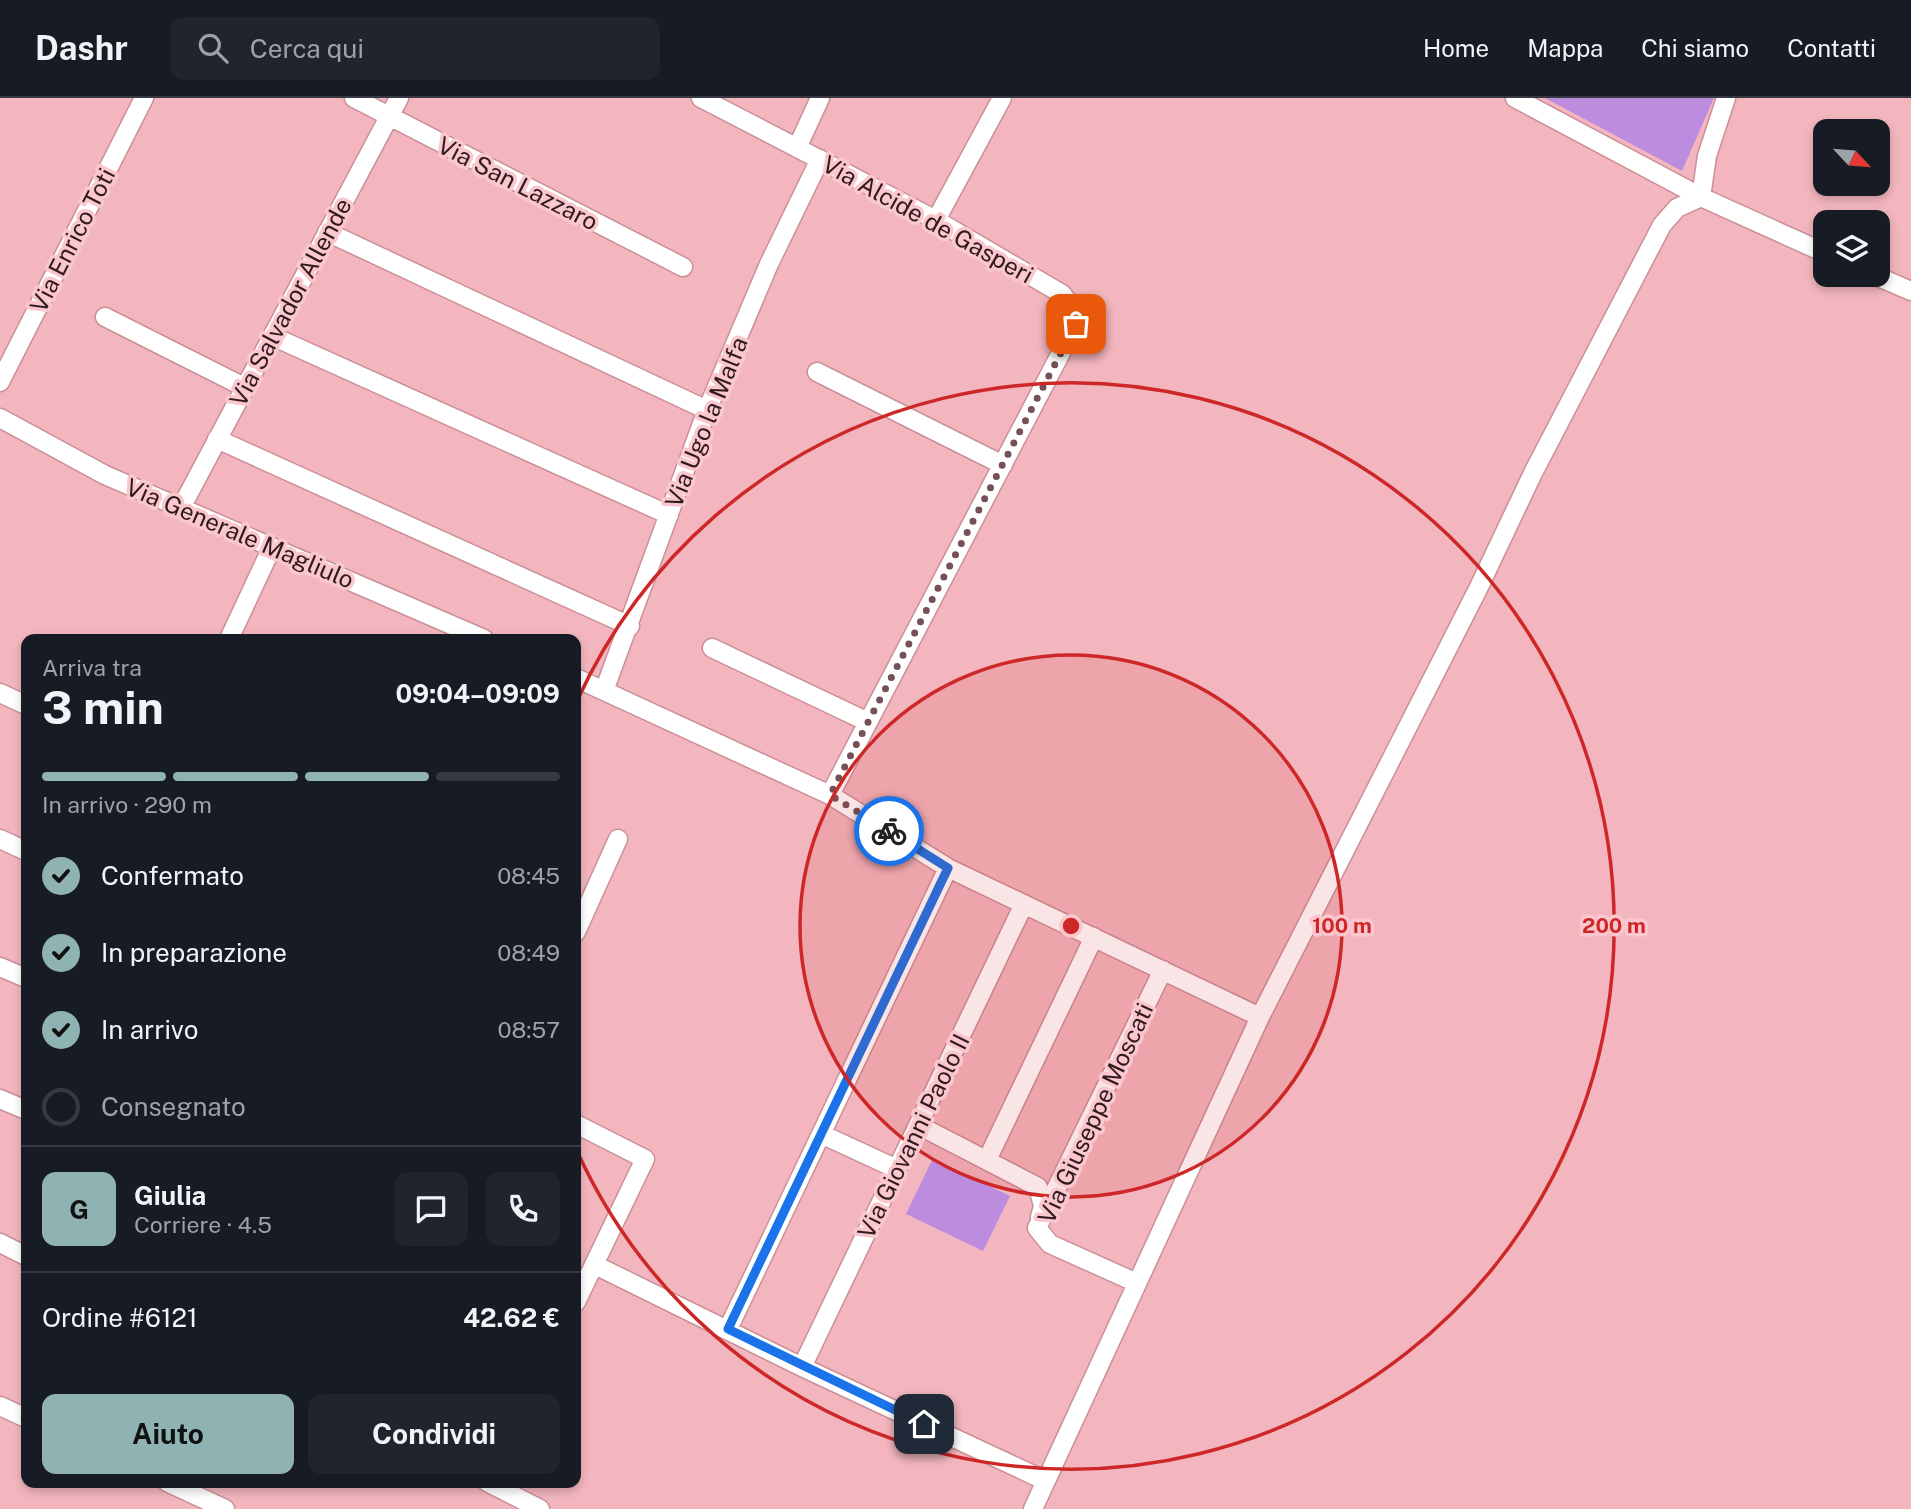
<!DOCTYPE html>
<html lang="it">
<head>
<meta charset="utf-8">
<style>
  :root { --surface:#171b24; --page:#20242c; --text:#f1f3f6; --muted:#9ea1a6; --line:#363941; --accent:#8fb3b3 }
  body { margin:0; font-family:"Public Sans",sans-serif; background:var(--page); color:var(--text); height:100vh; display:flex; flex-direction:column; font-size:26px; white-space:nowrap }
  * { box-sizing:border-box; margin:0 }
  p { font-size:23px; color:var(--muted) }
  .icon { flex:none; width:38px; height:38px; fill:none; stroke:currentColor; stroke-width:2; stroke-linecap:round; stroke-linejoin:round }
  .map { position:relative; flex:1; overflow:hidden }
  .details { position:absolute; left:21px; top:536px; width:560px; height:854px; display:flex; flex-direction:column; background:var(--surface); border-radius:14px; box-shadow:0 4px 10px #0003 }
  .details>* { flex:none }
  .needle { width:46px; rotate:116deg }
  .tools { position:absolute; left:1813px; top:21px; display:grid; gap:14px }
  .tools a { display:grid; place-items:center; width:77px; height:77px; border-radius:14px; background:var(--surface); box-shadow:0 4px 10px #0003; font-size:35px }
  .pin { position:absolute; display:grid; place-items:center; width:60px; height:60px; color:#fff; margin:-30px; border-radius:14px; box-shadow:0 4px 10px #0006 }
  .courier { position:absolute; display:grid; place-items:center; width:70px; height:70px; margin:-35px; border:5px solid #1a73e8; border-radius:50%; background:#fff; color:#222; box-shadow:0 2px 9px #0007 }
  .headline em { font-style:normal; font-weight:700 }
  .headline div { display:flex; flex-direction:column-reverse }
  .headline { display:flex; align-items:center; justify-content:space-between; height:119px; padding:0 21px }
  h1 { font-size:46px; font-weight:700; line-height:52px }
  .bar { display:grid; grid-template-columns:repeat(4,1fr); gap:10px 7px; align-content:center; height:84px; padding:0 21px }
  .bar i { height:9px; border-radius:5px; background:var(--line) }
  .bar .on { background:var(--accent) }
  .bar p { grid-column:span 4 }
  .line { display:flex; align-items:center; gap:18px; padding:0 21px; border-top:2px solid var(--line) }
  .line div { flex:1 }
  .round { display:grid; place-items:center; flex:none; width:74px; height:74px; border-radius:14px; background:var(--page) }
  ol { padding:0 21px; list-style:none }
  li { display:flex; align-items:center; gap:21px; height:77px }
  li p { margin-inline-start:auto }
  li .icon { padding:7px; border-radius:50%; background:var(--accent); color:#111; stroke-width:4 }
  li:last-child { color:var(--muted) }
  li i { width:38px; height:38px; border:4px solid var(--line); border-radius:50% }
  .cta { display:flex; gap:14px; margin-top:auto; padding:14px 21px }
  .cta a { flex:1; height:80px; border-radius:14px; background:var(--accent); color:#111; font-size:28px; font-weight:700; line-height:80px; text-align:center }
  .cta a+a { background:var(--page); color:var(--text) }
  header { display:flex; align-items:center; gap:42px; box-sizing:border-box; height:98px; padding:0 35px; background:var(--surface); border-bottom:2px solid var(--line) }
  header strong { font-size:33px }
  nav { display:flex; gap:38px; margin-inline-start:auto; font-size:24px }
  .search { width:490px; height:63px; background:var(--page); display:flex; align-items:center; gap:18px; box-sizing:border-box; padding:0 24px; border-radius:14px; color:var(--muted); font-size:26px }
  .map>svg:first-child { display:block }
  .green { fill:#bc8dde }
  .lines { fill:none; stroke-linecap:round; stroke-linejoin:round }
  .minor-casing { stroke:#ca8f97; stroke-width:21 }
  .minor { stroke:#fff; stroke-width:18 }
  .done { stroke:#755156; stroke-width:7; stroke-dasharray:0 12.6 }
  .route { stroke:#1a73e8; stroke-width:9 }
  .ring { fill:none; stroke:#ce2728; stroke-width:3.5 }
  .labels { text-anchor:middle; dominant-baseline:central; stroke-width:7; stroke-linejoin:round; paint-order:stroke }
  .street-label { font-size:24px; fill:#311a1e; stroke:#f9c7cd }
  .centre { fill:#ce2728; stroke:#f9c7cd; stroke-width:3.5 }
  .ring-label { font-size:21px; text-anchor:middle; font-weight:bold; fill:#ce2728; stroke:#f9c7cd; stroke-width:7; stroke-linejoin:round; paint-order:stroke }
</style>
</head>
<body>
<header>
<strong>Dashr</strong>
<div class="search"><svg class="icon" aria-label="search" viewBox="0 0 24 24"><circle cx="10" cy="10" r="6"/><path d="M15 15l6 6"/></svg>Cerca qui</div>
<nav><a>Home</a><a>Mappa</a><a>Chi siamo</a><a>Contatti</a></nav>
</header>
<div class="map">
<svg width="1911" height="1411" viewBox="0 0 1911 1411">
  <rect width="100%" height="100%" fill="#f3b6be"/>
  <path class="green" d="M 1545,0 L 1714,0 L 1682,73 Z
    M 933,1060 L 1010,1098 L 983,1153 L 906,1116 Z"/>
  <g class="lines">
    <g class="minor-casing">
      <path id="minor" d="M 354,0 L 683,169
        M 701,0 L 936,122 L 1062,196 L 1074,211 L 1076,226 L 830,697
        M 1515,0 L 1701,99 L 1825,155
        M 797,50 L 820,0
        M 1701,99 L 1707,58 L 1726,0
        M 936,122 L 1002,0
        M 327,134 L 707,312
        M 1874,177 L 1911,193
        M 105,219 L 246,290
        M 272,238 L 669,417
        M 817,274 L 1003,367
        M 0,284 L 144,0
        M 0,320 L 105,377 L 484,541
        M 217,341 L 630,528
        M 182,408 L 399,0
        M 229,541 L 272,449
        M 712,550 L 868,624
        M 576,580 L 830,697 L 948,770 L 1260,919
        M 604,593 L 707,312 L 769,166 L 820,61
        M 0,595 L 26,607
        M 0,741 L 26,753
        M 576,834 L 618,741
        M 0,869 L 26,880
        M 0,1001 L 26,1012
        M 576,1026 L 645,1061 L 576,1204
        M 918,1027 L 1038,1089 L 1043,1108 L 1040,1119
        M 821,1036 L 897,1071
        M 987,1062 L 1094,839
        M 1037,1130 L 1163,872
        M 1037,1130 L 1050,1146 L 1137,1185
        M 0,1145 L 26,1158
        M 595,1167 L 802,1269 L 1046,1383
        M 728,1231 L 948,770
        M 802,1269 L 1024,806
        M 0,1308 L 26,1320
        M 167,1384 L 225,1411
        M 487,1384 L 540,1411
        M 1033,1411 L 1260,919 L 1478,491 L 1533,375 L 1662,127 L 1677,110 L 1701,99"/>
    </g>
    <use href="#minor" class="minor"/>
  </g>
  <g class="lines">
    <path class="done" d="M 889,733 L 830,697 L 1076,226"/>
    <path class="route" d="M 889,733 L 948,770 L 728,1231 L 924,1326"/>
  </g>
  <circle cx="1071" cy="828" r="271" fill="#ce2728" fill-opacity=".12"/>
  <g class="ring">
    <circle cx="1071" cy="828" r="271"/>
    <path d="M577 603A543 543 0 1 1 577 1053"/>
  </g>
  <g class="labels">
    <g class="street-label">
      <text transform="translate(518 85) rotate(27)">Via San Lazzaro</text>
      <text transform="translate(928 121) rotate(29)">Via Alcide de Gasperi</text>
      <text transform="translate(72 142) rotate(-63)">Via Enrico Toti</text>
      <text transform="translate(290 204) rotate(-62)">Via Salvador Allende</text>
      <text transform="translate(706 324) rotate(-68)">Via Ugo la Malfa</text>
      <text transform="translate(240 435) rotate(23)">Via Generale Magliulo</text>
      <text transform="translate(1095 1015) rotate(-65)">Via Giuseppe Moscati</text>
      <text transform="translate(913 1038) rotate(-64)">Via Giovanni Paolo II</text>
    </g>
  </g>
  <circle cx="1071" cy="828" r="10" class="centre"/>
  <g class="ring-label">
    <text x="1342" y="835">100 m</text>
    <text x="1614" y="835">200 m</text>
  </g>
</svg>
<div class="tools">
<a><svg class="needle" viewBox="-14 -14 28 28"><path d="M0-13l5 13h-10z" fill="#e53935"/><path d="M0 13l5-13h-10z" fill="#9ea1a6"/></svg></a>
<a><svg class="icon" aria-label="layers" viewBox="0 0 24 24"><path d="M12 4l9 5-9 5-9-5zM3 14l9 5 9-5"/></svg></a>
</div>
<div class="pin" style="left:1076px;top:226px;background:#ea580c"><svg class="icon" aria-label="bag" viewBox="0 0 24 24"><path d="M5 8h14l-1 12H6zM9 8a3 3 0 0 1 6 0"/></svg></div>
<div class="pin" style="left:924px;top:1326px;background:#1f2937"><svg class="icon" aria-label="home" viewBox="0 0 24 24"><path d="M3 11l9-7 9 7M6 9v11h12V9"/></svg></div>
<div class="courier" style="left:889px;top:733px"><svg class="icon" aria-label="bike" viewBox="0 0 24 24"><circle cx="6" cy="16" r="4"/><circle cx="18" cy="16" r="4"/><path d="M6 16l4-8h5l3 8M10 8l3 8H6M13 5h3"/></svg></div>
<section class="details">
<div class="headline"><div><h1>3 min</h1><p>Arriva tra</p></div><em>09:04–09:09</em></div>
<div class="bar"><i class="on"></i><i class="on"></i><i class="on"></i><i></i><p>In arrivo · 290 m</p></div>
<ol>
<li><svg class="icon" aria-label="check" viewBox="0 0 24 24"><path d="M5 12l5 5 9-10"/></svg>Confermato<p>08:45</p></li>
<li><svg class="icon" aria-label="check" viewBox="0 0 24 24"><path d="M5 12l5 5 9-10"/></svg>In preparazione<p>08:49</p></li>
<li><svg class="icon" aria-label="check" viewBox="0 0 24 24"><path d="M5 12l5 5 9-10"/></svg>In arrivo<p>08:57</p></li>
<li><i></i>Consegnato</li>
</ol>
<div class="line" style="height:126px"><b class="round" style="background:var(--accent);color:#111">G</b><div><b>Giulia</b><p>Corriere · 4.5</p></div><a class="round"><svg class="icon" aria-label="chat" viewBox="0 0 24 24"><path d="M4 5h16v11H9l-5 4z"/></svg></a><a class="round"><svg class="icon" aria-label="phone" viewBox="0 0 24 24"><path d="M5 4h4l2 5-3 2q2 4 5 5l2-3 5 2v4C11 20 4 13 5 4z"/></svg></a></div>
<div class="line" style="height:91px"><div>Ordine #6121</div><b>42.62 €</b></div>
<div class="cta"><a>Aiuto</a><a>Condividi</a></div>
</section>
</div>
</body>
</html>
